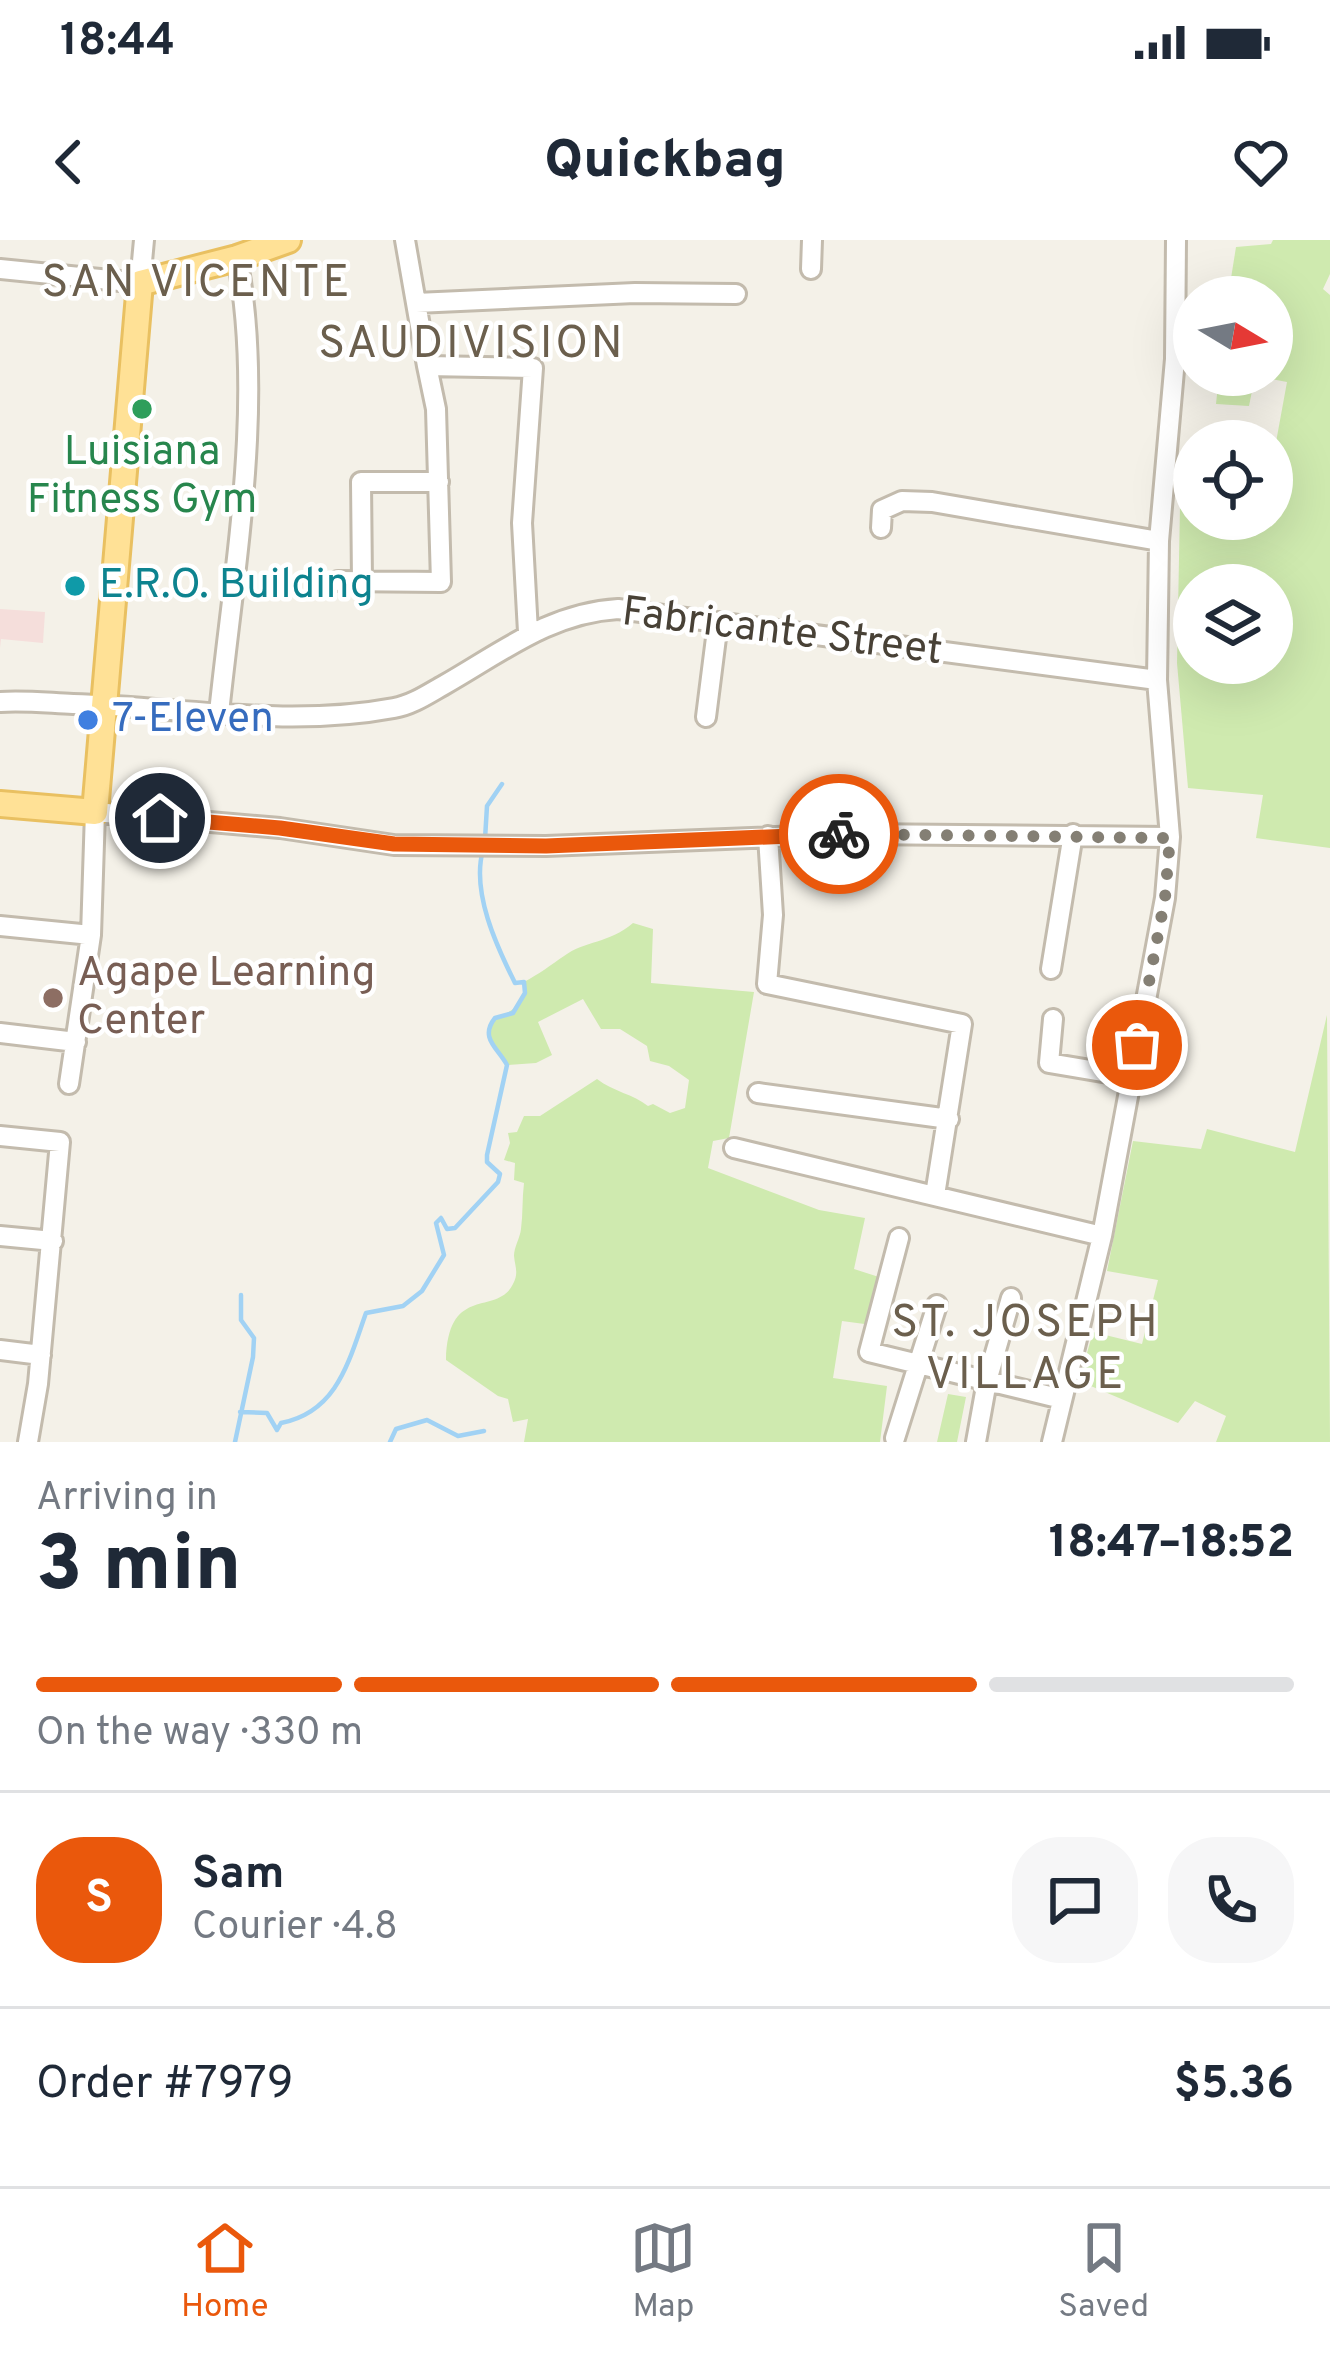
<!DOCTYPE html>
<html lang="en">
<head>
<meta charset="utf-8">
<style>
  :root { --surface:#fff; --page:#f6f6f7; --text:#1f2937; --muted:#747a83; --line:#e0e1e3; --accent:#ea580c }
  body { margin:0; font-family:Overpass,sans-serif; background:var(--page); color:var(--text); height:100vh; display:flex; flex-direction:column; font-size:45px; white-space:nowrap }
  * { box-sizing:border-box; margin:0 }
  p { font-size:39px; color:var(--muted) }
  .icon { flex:none; width:66px; height:66px; fill:none; stroke:currentColor; stroke-width:2; stroke-linecap:round; stroke-linejoin:round }
  .map { position:relative; height:1202px; overflow:hidden }
  .sheet { display:flex; flex-direction:column; background:var(--surface); flex:1 }
  .sheet>* { flex:none }
  .needle { width:78px; rotate:100deg }
  .buttons { position:absolute; left:1173px; top:36px; display:grid; gap:24px }
  .buttons a { display:grid; place-items:center; width:120px; height:120px; border-radius:50%; background:var(--surface); box-shadow:0 12px 48px #0002; font-size:60px }
  .pin { position:absolute; display:grid; place-items:center; width:102px; height:102px; color:#fff; margin:-51px; border:6px solid #fff; border-radius:50%; box-shadow:0 3px 12px #0007 }
  .courier { position:absolute; display:grid; place-items:center; width:120px; height:120px; margin:-60px; border:9px solid #ea580c; border-radius:50%; background:#fff; color:#222; box-shadow:0 3px 15px #0007 }
  .head em { font-style:normal; font-weight:800 }
  .head div { display:flex; flex-direction:column-reverse }
  .head { display:flex; align-items:center; justify-content:space-between; height:204px; padding:0 36px }
  h1 { font-size:78px; font-weight:800; line-height:90px }
  .bar { display:grid; grid-template-columns:repeat(4,1fr); gap:18px 12px; align-content:center; height:144px; padding:0 36px }
  .bar i { height:15px; border-radius:9px; background:var(--line) }
  .bar .on { background:var(--accent) }
  .bar p { grid-column:span 4 }
  .line { display:flex; align-items:center; gap:30px; padding:0 36px; border-top:3px solid var(--line) }
  .line div { flex:1 }
  .round { display:grid; place-items:center; flex:none; width:126px; height:126px; border-radius:48px; background:var(--page) }
  .status { display:flex; justify-content:space-between; align-items:center; height:84px; padding:0 60px; background:var(--surface); direction:ltr }
  .status svg { height:33px; fill:currentColor }
  header { display:flex; justify-content:space-between; align-items:center; height:156px; padding:0 36px; background:var(--surface); font-size:54px; font-weight:800 }
  .dock { display:flex; justify-content:space-around; align-items:center; height:168px; border-top:3px solid var(--line); background:var(--surface); font-size:33px; color:var(--muted) }
  .dock a { display:grid; justify-items:center; gap:6px }
  .dock .on { color:var(--accent) }
  .map>svg:first-child { display:block }
  .medical { fill:#f5dedb }
  .green { fill:#cfeaaf; fill-rule:evenodd }
  .lines { fill:none; stroke-linecap:round; stroke-linejoin:round }
  .stream { stroke:#a1d2f4; stroke-width:4.5 }
  .minor-casing { stroke:#c3bbad; stroke-width:24 }
  .major-casing { stroke:#e9c061; stroke-width:30 }
  .minor { stroke:#fff; stroke-width:18 }
  .major { stroke:#ffe196; stroke-width:24 }
  .done { stroke:#847f74; stroke-width:12; stroke-dasharray:0 21.6 }
  .route { stroke:#ea580c; stroke-width:15 }
  .leisure-dot { fill:#2e9e5b; stroke:#fff; stroke-width:4.5 }
  .culture-dot { fill:#0f9aa8; stroke:#fff; stroke-width:4.5 }
  .shop-dot { fill:#3f7fe0; stroke:#fff; stroke-width:4.5 }
  .education-dot { fill:#8d6e63; stroke:#fff; stroke-width:4.5 }
  .labels { text-anchor:middle; dominant-baseline:central; stroke-width:9; stroke-linejoin:round; paint-order:stroke }
  .leisure-label { font-size:42px; fill:#27864d; stroke:#fff }
  .culture-label { font-size:42px; fill:#0d838f; stroke:#fff; text-anchor:start }
  .street-label { font-size:42px; fill:#484136; stroke:#fff }
  .shop-label { font-size:42px; fill:#366cbe; stroke:#fff; text-anchor:start }
  .education-label { font-size:42px; fill:#785e54; stroke:#fff; text-anchor:start }
  .neighbourhood-label { font-size:45px; letter-spacing:3px; fill:#6b5f4d; stroke:#fff }
</style>
</head>
<body>
<div class="status"><b>18:44</b><svg viewBox="0 0 49 12"><path d="M0 12V9h3v3zM5 12V6h3v6zM10 12V3h3v9zM15 12V0h3v12zM26 1h20v11H26zM47 4h2v5h-2z"/></svg></div>
<header><svg class="icon" aria-label="back" viewBox="0 0 24 24"><path d="M15 5l-7 7 7 7"/></svg>Quickbag<svg class="icon" aria-label="heart" viewBox="0 0 24 24"><path d="M12 20l-8-8c-3-5 5-10 8-4 3-6 11-1 8 4z"/></svg></header>
<div class="map">
<svg width="1330" height="1202" viewBox="0 0 1330 1202">
  <rect width="100%" height="100%" fill="#f4f1e8"/>
  <path class="medical" d="M 0,369 L 45,372 L 43,403 L 1,399 L 0,408 Z"/>
  <path class="green" d="M 1273,0 L 1330,0 L 1330,34 L 1323,49 L 1330,55 L 1330,608 L 1256,598 L 1263,555 L 1188,548 L 1177,423 L 1181,215 L 1194,216 L 1194,279 L 1272,279 L 1272,224 L 1287,142 L 1255,136 L 1249,166 L 1216,164 L 1219,135 L 1272,135 L 1272,57 L 1228,57 L 1236,7 L 1271,4 ZM 1194,345 L 1272,345 L 1272,423 L 1194,423 Z
    M 633,683 L 653,689 L 651,743 L 754,752 L 729,898 L 713,901 L 708,928 L 819,970 L 865,978 L 854,1029 L 882,1038 L 872,1085 L 842,1081 L 833,1138 L 887,1146 L 880,1202 L 524,1202 L 528,1179 L 513,1182 L 508,1159 L 498,1156 L 446,1120 C 448,1043 497,1077 513,1044 C 519,1033 515,1027 514,1016 C 514,1007 520,998 521,989 C 523,974 522,959 524,943 L 514,940 L 515,923 L 504,920 L 510,903 L 508,893 L 517,892 L 524,876 L 540,876 L 597,839 C 614,852 633,854 648,866 L 653,864 L 670,873 L 685,868 L 689,840 L 669,826 L 650,821 L 647,806 L 620,789 L 601,789 L 583,759 L 538,782 L 552,815 L 536,823 L 507,825 L 488,798 L 491,781 C 509,772 525,768 524,742 C 539,734 551,725 564,716 C 584,701 610,703 633,683 Z
    M 1327,775 L 1330,1202 L 1216,1202 L 1226,1176 L 1195,1161 L 1178,1183 L 1079,1141 L 1093,1092 L 1142,1104 L 1158,1040 L 1107,1031 L 1133,901 L 1201,909 L 1207,889 L 1295,912 Z
    M 948,1154 L 966,1157 L 957,1202 L 937,1202 Z"/>
  <g class="lines">
    <path class="stream" d="M 485,599 L 487,566 L 502,544
      M 240,1172 L 267,1173 L 277,1190 L 281,1183 C 338,1172 349,1120 366,1073 L 403,1066 L 422,1051 L 444,1015 L 436,983 L 441,978 L 447,989 L 455,988 L 498,942 L 500,934 L 487,922 L 487,915 L 507,825 C 498,808 479,798 495,778 L 513,773 L 525,753 L 524,742 L 515,743 C 497,707 471,652 483,610
      M 235,1202 L 253,1117 L 254,1098 L 241,1080 L 241,1055
      M 390,1202 L 396,1189 L 427,1180 L 458,1196 L 484,1191"/>
    <g class="minor-casing">
      <path id="minor" d="M 405,0 L 427,126 L 533,128 L 522,283 L 528,392
        M 0,29 L 140,43 L 144,0
        M 811,29 L 812,0
        M 416,63 L 635,53 L 736,54
        M 881,288 L 882,270 L 902,261 L 932,262 L 1159,301
        M 338,341 L 441,342 L 436,169 L 427,126
        M 362,341 L 361,242 L 439,242
        M 0,462 C 22,460 49,463 73,464 C 180,467 287,488 394,468 C 412,465 428,454 444,445 C 502,412 550,373 618,369 L 1157,440
        M 219,473 C 234,328 265,161 237,18
        M 706,477 L 718,382
        M 768,596 L 773,675 L 767,744 L 962,784 L 935,955
        M 0,686 L 91,695
        M 1051,729 L 1073,594
        M 1053,779 L 1049,823 L 1132,837
        M 0,793 L 76,802
        M 69,844 L 91,695 L 95,572 L 280,588 L 394,605 L 546,606 L 853,594 L 1170,597
        M 758,853 L 949,879
        M 0,896 L 60,902 L 38,1144 L 28,1202
        M 734,908 L 1102,996
        M 0,996 L 53,1001
        M 899,998 L 869,1112 L 1062,1159
        M 0,1110 L 41,1115
        M 895,1198 L 937,1065
        M 976,1202 L 987,1141 L 1011,1058
        M 1052,1202 L 1102,996 L 1165,658 L 1170,597 L 1157,440 L 1159,301 L 1175,119 L 1176,0"/>
    </g>
    <g class="major-casing">
      <path id="major" d="M 0,564 L 95,572 L 140,43 L 237,18 L 288,0"/>
    </g>
    <use href="#minor" class="minor"/>
    <use href="#major" class="major"/>
  </g>
  <g class="lines">
    <path class="done" d="M 839,594 L 1170,598 L 1165,658 L 1137,805"/>
    <path class="route" d="M 160,578 L 280,588 L 394,604 L 546,606 L 839,594"/>
  </g>
  <circle class="leisure-dot" cx="142" cy="169" r="12"/>
  <circle class="culture-dot" cx="75" cy="346" r="12"/>
  <circle class="shop-dot" cx="88" cy="480" r="12"/>
  <circle class="education-dot" cx="53" cy="758" r="12"/>
  <g class="labels">
    <g class="leisure-label">
      <text x="142" y="213">Luisiana<tspan x="142" dy="48">Fitness Gym</tspan></text>
    </g>
    <g class="culture-label">
      <text x="99" y="346">E.R.O. Building</text>
    </g>
    <g class="street-label">
      <text transform="translate(782 393) rotate(7)">Fabricante Street</text>
    </g>
    <g class="shop-label">
      <text x="112" y="480">7-Eleven</text>
    </g>
    <g class="education-label">
      <text x="77" y="734">Agape Learning<tspan x="77" dy="48">Center</tspan></text>
    </g>
    <g class="neighbourhood-label">
      <text x="197" y="44">SAN VICENTE</text>
      <text x="472" y="105">SAUDIVISION</text>
      <text x="1026" y="1084">ST. JOSEPH<tspan x="1026" dy="52">VILLAGE</tspan></text>
    </g>
  </g>
</svg>
<div class="buttons">
<a><svg class="needle" viewBox="-14 -14 28 28"><path d="M0-13l5 13h-10z" fill="#e53935"/><path d="M0 13l5-13h-10z" fill="#747a83"/></svg></a>
<a><svg class="icon" aria-label="locate" viewBox="0 0 24 24"><circle cx="12" cy="12" r="6"/><path d="M12 2v4M12 18v4M2 12h4M18 12h4"/></svg></a>
<a><svg class="icon" aria-label="layers" viewBox="0 0 24 24"><path d="M12 4l9 5-9 5-9-5zM3 14l9 5 9-5"/></svg></a>
</div>
<div class="pin" style="left:1137px;top:805px;background:#ea580c"><svg class="icon" aria-label="bag" viewBox="0 0 24 24"><path d="M5 8h14l-1 12H6zM9 8a3 3 0 0 1 6 0"/></svg></div>
<div class="pin" style="left:160px;top:578px;background:#1f2937"><svg class="icon" aria-label="home" viewBox="0 0 24 24"><path d="M3 11l9-7 9 7M6 9v11h12V9"/></svg></div>
<div class="courier" style="left:839px;top:594px"><svg class="icon" aria-label="bike" viewBox="0 0 24 24"><circle cx="6" cy="16" r="4"/><circle cx="18" cy="16" r="4"/><path d="M6 16l4-8h5l3 8M10 8l3 8H6M13 5h3"/></svg></div>
</div>
<section class="sheet">
<div class="head"><div><h1>3 min</h1><p>Arriving in</p></div><em>18:47–18:52</em></div>
<div class="bar"><i class="on"></i><i class="on"></i><i class="on"></i><i></i><p>On the way · 330 m</p></div>
<div class="line" style="height:216px"><b class="round" style="background:var(--accent);color:#fff">S</b><div><b>Sam</b><p>Courier · 4.8</p></div><a class="round"><svg class="icon" aria-label="chat" viewBox="0 0 24 24"><path d="M4 5h16v11H9l-5 4z"/></svg></a><a class="round"><svg class="icon" aria-label="phone" viewBox="0 0 24 24"><path d="M5 4h4l2 5-3 2q2 4 5 5l2-3 5 2v4C11 20 4 13 5 4z"/></svg></a></div>
<div class="line" style="height:156px"><div>Order #7979</div><b>$5.36</b></div>
</section>
<nav class="dock">
<a class="on"><svg class="icon" aria-label="home" viewBox="0 0 24 24"><path d="M3 11l9-7 9 7M6 9v11h12V9"/></svg>Home</a>
<a><svg class="icon" aria-label="map" viewBox="0 0 24 24"><path d="M3 6l6-2 6 2 6-2v14l-6 2-6-2-6 2zM9 4v14M15 6v14"/></svg>Map</a>
<a><svg class="icon" aria-label="saved" viewBox="0 0 24 24"><path d="M7 4h10v16l-5-4-5 4z"/></svg>Saved</a>
</nav>
</body>
</html>
